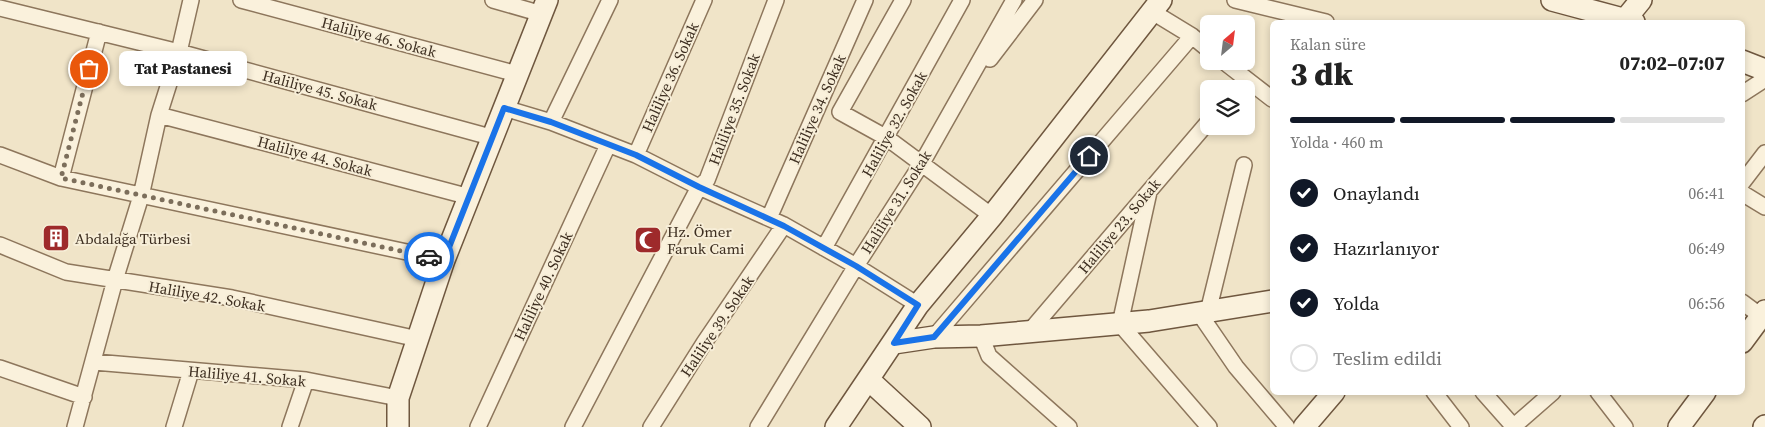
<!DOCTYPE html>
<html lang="tr">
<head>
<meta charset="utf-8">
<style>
  :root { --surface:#fff; --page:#f2f2f2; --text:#222; --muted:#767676; --line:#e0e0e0; --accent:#111827 }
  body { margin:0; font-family:"Source Serif 4",serif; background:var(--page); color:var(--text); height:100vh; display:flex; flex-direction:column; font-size:19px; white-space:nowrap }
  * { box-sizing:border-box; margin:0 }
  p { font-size:16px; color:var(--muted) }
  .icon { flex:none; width:28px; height:28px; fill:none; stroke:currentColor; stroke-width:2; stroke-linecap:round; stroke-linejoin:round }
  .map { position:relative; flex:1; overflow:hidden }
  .details { position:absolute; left:1270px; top:20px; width:475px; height:375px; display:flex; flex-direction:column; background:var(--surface); border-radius:8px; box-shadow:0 2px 8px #0003 }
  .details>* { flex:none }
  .needle { width:32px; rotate:28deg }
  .tools { position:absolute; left:1200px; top:15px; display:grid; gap:10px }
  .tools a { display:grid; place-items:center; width:55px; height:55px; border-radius:8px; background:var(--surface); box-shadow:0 2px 8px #0003; font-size:25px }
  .pin { position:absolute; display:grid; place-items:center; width:42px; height:42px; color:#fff; margin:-21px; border:2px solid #fff; border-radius:50%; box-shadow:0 1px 5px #0007 }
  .courier { position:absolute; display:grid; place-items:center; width:50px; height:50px; margin:-25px; border:4px solid #1a73e8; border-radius:50%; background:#fff; color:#222; box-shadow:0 1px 6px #0007 }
  .bubble { position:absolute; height:35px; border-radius:8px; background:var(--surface); box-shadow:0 2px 8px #0003; font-size:16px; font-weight:800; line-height:35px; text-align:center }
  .summary em { font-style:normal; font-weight:800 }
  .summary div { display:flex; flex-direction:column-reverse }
  .summary { display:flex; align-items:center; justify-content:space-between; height:85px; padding:0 20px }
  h1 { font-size:32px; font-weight:800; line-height:38px }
  .bar { display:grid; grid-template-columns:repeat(4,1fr); gap:8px 5px; align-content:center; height:60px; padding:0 20px }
  .bar i { height:6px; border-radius:4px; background:var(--line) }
  .bar .on { background:var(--accent) }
  .bar p { grid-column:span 4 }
  ol { padding:0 20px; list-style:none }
  li { display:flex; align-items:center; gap:15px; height:55px }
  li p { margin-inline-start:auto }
  li .icon { padding:5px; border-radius:50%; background:var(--accent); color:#fff; stroke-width:4 }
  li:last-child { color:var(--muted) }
  li i { width:28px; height:28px; border:2px solid var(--line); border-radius:50% }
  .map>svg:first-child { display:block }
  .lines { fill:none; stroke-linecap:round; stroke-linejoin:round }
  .street-casing { stroke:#8d765c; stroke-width:18 }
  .secondary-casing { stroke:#6f573f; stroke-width:24 }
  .street { stroke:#faf1dc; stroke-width:15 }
  .secondary { stroke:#faf1dc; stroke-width:21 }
  .done { stroke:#7c6e5b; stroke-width:5; stroke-dasharray:0 9 }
  .route { stroke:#1a73e8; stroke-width:6 }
  .labels { text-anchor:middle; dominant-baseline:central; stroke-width:4; stroke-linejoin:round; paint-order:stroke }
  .street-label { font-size:15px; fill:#3d2e20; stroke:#f7eed8 }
  .poi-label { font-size:15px; fill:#3d2e20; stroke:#f7eed8; text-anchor:start }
</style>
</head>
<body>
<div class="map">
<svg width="1765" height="427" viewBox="0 0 1765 427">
  <rect width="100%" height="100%" fill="#f0e4c8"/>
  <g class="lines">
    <g class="street-casing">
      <path id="street" d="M 241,0 L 517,74
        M 493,0 L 542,14
        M 903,0 L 840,112 L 887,138 L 992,216
        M 1235,0 L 1326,22
        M 0,8 L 179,52 L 494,138
        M 1151,11 L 1192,36 L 1209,50
        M 990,59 L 1035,0
        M 1223,61 L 1272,99
        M 1742,94 L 1765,79
        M 504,108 L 551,122 L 636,155 L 699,187 L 784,225 L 856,266 L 918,305
        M 159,115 L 470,197
        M 551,122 L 610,0
        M 0,155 L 61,178 L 444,260
        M 636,155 L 704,0
        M 61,178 L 99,32
        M 1742,183 L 1765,153
        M 1149,192 L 1120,324 L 1209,427
        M 1742,193 L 1765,207
        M 769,218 L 865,0
        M 0,245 L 66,272 L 232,298 L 418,339
        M 824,248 L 962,0
        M 1742,302 L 1765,319
        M 1208,312 L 1244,165
        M 1199,313 L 1236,367 L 1287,427
        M 1029,332 L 1209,121
        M 981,336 L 989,356 L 1069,427
        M 934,337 L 1192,36
        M 94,362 L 306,380 L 398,398
        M 0,368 L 84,397
        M 1434,392 L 1461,427
        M 1483,392 L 1514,427
        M 1598,392 L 1625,427
        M 75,427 L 115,280 L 141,196 L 159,115 L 179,52 L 191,0
        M 174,427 L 191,371
        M 290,427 L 306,380
        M 478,427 L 608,145
        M 573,427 L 699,187 L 707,180 L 776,0
        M 651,427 L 704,343 L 784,225
        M 758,427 L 856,266 L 922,163 L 1014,0
        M 1513,427 L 1553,392"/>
    </g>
    <g class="secondary-casing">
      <path id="secondary" d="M 1552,0 L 1634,22
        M 1623,22 L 1641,0
        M 1742,61 L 1765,70
        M 1742,342 L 1765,311
        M 894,343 L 934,337 L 981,336 L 1149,321 L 1272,301
        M 869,380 L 920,427
        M 398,427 L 398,398 L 444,260 L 547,0
        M 836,427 L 918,305 L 992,216 L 1161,0
        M 1304,427 L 1334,392
        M 1679,427 L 1705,392
        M 1764,427 L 1765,426"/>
    </g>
    <use href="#street" class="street"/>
    <use href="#secondary" class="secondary"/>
  </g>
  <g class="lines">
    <path class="done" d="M 89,69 L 61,178 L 429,257"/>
    <path class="route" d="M 429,257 L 444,260 L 504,108 L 551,122 L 636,155 L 699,187 L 784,226 L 856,266 L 918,305 L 894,343 L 934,337 L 1089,156"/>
  </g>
  <defs>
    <g id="building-square" transform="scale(1.4375)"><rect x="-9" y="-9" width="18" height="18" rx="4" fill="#9e2a2b" stroke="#f7eed8"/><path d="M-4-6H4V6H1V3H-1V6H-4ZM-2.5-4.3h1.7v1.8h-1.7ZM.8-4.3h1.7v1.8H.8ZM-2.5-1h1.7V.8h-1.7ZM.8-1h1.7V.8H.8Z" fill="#fff"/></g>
    <g id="mosque-square" transform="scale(1.4375)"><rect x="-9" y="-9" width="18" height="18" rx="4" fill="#9e2a2b" stroke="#f7eed8"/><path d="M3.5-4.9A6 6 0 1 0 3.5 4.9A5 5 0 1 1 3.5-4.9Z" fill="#fff"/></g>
  </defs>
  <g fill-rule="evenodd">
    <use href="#building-square" x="56" y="238"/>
    <use href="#mosque-square" x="648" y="240"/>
  </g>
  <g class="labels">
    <g class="street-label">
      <text transform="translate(379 37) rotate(15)">Haliliye 46. Sokak</text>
      <text transform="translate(670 77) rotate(-66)">Haliliye 36. Sokak</text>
      <text transform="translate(320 90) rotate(15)">Haliliye 45. Sokak</text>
      <text transform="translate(734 109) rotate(-69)">Haliliye 35. Sokak</text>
      <text transform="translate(817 109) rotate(-66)">Haliliye 34. Sokak</text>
      <text transform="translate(894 124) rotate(-61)">Haliliye 32. Sokak</text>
      <text transform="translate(315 156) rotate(15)">Haliliye 44. Sokak</text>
      <text transform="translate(896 202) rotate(-58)">Haliliye 31. Sokak</text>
      <text transform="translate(1119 226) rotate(-50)">Haliliye 23. Sokak</text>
      <text transform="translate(543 286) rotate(-65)">Haliliye 40. Sokak</text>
      <text transform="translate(207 296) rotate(10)">Haliliye 42. Sokak</text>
      <text transform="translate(717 326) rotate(-56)">Haliliye 39. Sokak</text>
      <text transform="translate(247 376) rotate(5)">Haliliye 41. Sokak</text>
    </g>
    <g class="poi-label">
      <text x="667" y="231">Hz. Ömer<tspan x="667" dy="17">Faruk Cami</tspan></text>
      <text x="75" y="238">Abdalağa Türbesi</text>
    </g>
  </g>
</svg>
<div class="tools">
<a><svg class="needle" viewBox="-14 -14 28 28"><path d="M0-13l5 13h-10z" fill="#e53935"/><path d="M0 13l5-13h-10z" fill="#767676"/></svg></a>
<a><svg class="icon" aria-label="layers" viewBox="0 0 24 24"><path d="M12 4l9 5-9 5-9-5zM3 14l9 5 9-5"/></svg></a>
</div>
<div class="pin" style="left:89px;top:69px;background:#ea580c"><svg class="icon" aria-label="bag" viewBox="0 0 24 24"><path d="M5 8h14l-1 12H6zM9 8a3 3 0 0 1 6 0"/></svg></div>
<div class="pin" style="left:1089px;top:156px;background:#1f2937"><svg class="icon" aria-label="home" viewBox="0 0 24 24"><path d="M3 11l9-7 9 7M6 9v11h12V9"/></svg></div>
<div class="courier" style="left:429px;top:257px"><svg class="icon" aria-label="car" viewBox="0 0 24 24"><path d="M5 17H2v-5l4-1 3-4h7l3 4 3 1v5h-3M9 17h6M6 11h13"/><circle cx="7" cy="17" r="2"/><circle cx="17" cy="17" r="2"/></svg></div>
<div class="bubble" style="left:119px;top:51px;width:128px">Tat Pastanesi</div>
<section class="details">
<div class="summary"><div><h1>3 dk</h1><p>Kalan süre</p></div><em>07:02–07:07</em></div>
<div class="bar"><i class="on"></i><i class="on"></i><i class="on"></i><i></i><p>Yolda · 460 m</p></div>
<ol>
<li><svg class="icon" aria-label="check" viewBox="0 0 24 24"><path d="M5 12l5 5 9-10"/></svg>Onaylandı<p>06:41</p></li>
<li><svg class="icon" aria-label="check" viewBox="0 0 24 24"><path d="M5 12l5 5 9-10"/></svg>Hazırlanıyor<p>06:49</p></li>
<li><svg class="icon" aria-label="check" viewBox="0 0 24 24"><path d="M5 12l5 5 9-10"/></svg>Yolda<p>06:56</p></li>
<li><i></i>Teslim edildi</li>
</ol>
</section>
</div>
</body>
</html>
